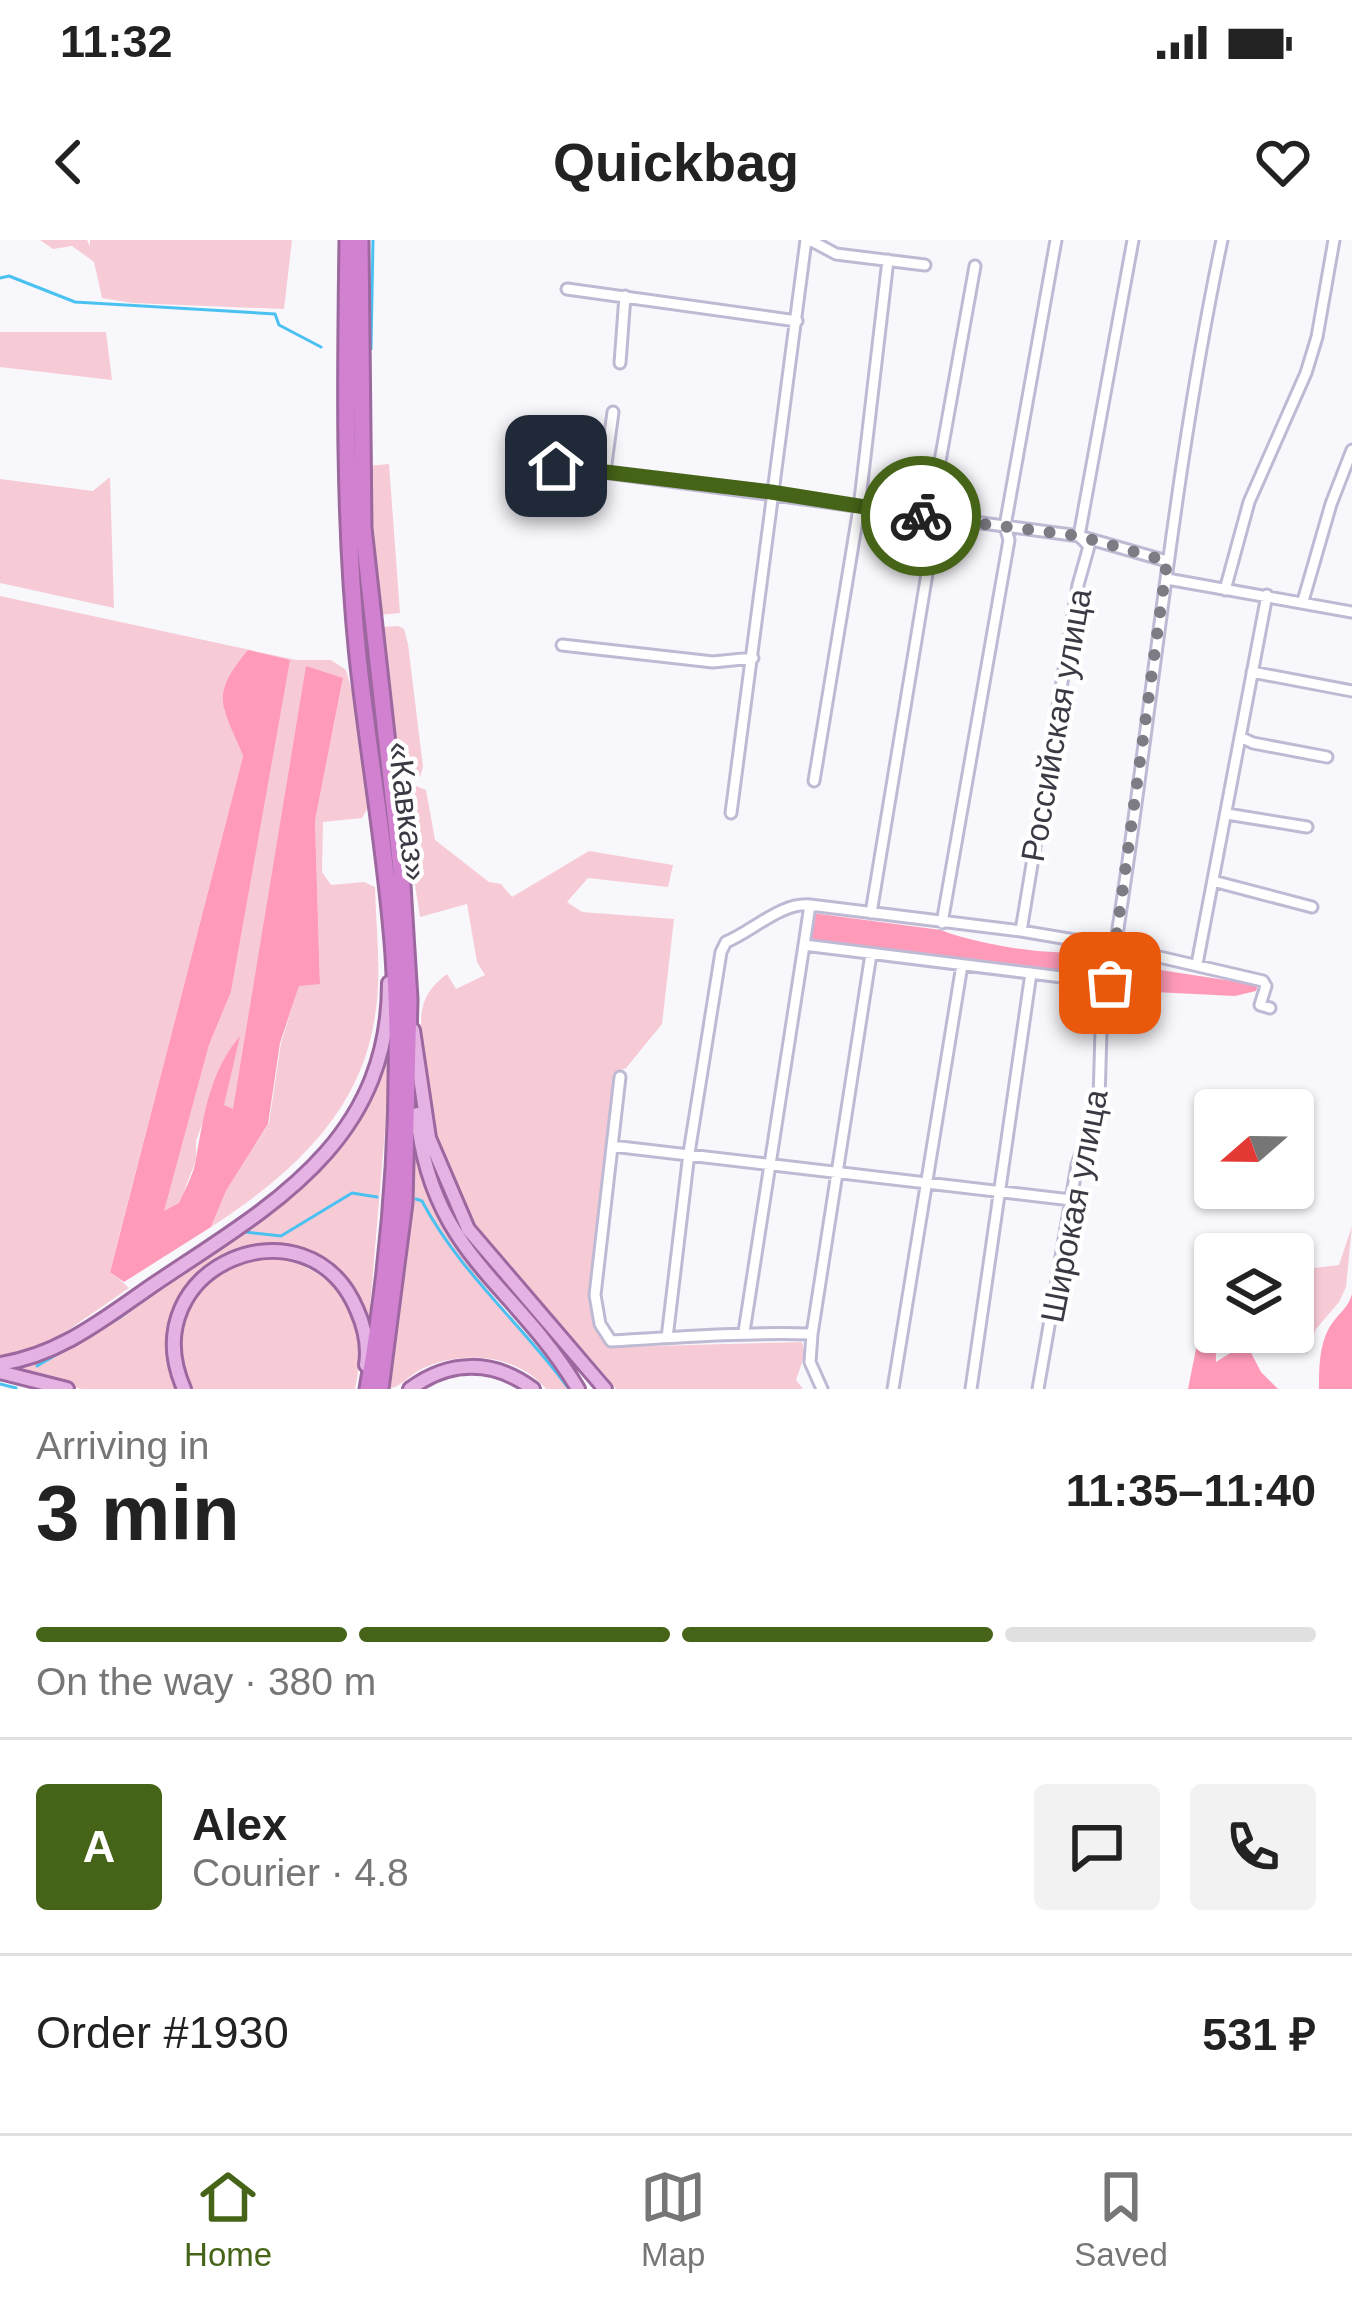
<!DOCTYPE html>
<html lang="en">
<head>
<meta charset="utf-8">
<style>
  :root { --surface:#fff; --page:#f2f2f2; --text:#222; --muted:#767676; --line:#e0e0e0; --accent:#466417 }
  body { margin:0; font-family:Helvetica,sans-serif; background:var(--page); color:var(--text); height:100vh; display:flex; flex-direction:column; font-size:45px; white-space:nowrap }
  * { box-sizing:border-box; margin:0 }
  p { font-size:39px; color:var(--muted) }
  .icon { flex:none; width:66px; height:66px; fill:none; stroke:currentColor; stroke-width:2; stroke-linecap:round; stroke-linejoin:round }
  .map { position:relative; height:1149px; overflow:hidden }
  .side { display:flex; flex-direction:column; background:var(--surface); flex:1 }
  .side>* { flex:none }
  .needle { width:78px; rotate:250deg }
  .tools { position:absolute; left:1194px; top:849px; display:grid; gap:24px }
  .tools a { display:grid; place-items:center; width:120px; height:120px; border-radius:12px; background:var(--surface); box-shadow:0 3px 9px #0004; font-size:60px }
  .pin { position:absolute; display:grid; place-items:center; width:102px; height:102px; color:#fff; margin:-51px; border-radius:24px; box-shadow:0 6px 18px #0006 }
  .courier { position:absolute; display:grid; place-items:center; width:120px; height:120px; margin:-60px; border:9px solid #466417; border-radius:50%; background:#fff; color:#222; box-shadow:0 3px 15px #0007 }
  .headline em { font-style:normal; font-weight:700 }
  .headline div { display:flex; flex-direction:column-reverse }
  .headline { display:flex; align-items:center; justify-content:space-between; height:204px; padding:0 36px }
  h1 { font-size:78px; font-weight:700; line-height:90px }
  .bar { display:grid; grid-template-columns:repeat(4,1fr); gap:18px 12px; align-content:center; height:144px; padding:0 36px }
  .bar i { height:15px; border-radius:9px; background:var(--line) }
  .bar .active { background:var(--accent) }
  .bar p { grid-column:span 4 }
  .line { display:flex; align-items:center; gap:30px; padding:0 36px; border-top:3px solid var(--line) }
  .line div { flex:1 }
  .round { display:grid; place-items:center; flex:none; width:126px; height:126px; border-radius:12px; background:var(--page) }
  .status { display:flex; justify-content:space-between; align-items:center; height:84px; padding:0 60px; background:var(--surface); direction:ltr }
  .status svg { height:33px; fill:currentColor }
  header { display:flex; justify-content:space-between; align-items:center; height:156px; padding:0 36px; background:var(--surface); font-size:54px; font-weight:700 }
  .tab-bar { display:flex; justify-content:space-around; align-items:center; height:168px; border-top:3px solid var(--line); background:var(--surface); font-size:33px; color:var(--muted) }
  .tab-bar a { display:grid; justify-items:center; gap:6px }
  .tab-bar .active { color:var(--accent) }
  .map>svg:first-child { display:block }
  .green { fill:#f7cbd6 }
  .forest { fill:#ff9bb9 }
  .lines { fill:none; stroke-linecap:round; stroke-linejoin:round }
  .stream { stroke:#4ac1f0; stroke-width:3 }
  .minor-casing { stroke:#bfbad4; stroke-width:15 }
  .major-casing { stroke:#9d679f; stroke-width:18 }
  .highway-casing { stroke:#9d679f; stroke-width:21 }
  .minor { stroke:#fff; stroke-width:9 }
  .major { stroke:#e4b3e3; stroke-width:12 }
  .highway { stroke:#d280d0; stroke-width:15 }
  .done { stroke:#7d7c84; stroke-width:12; stroke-dasharray:0 21.6 }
  .route { stroke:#466417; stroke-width:15 }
  .labels { text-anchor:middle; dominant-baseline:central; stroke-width:9; stroke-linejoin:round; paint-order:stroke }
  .street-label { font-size:33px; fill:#3b3943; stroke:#fff }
</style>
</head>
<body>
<div class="status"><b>11:32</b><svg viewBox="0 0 49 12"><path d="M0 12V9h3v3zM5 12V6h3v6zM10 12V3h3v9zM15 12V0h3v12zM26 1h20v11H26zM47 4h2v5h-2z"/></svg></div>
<header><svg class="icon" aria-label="back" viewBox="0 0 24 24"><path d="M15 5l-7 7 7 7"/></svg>Quickbag<svg class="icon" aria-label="heart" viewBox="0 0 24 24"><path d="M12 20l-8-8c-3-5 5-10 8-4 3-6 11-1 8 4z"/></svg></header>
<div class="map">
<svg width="1352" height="1149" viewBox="0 0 1352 1149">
  <rect width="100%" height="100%" fill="#f8f7fc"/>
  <path class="green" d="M 40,0 L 87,0 L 90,6 L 90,0 L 292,0 L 284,69 L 132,63 L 102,58 L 94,22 L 72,6 L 53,9 Z
    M 0,92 L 106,92 L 112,140 L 0,127 Z
    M 389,224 L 400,373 L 379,375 L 368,226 Z
    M 110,237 L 114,368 L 0,343 L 0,239 L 93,251 Z
    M 0,356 L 296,420 L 331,420 L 346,430 L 356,466 L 369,566 L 362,578 L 323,582 L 322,632 L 331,645 L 364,642 L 375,647 C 376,689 382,734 375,776 C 361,874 289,936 211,987 L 226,951 L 269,883 L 281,803 L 299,745 L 320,743 L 315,581 L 343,439 L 233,870 L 223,865 L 238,798 L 207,870 L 196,901 L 196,920 L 179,964 L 163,972 L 209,805 L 231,752 L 289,419 L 224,470 L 243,516 L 110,1031 L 129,1048 L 48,1104 L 0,1119 Z
    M 398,386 L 404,389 L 408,404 L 423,527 L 420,537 L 404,537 L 399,532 L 378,409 L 382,387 Z
    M 414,545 L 426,550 L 435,600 L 489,642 L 501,644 L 512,657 L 589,611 L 673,625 L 668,647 L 588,638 L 567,662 L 582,672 L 674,679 L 662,784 L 626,828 L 616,832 L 589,1055 C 592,1078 596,1092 614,1107 L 802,1102 L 805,1114 L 796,1140 L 803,1149 L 616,1149 C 571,1089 506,1039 468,973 C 441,925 426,870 423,815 C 420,779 416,757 447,734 L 456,749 L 485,735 L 477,722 L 467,664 L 420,677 L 402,560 Z
    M 389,786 L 389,843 L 368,1091 C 322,931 120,1014 176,1149 L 81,1149 L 7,1129 L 117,1073 L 295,952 L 326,923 L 356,879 Z
    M 412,894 C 427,962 459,1016 504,1069 C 527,1096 552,1119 571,1149 L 546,1149 C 516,1112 457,1110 418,1131 C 405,1139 399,1149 384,1149 Z
    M 1352,986 L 1346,1047 L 1339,1062 L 1316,1089 L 1306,1115 L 1300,1069 L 1306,1029 L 1339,1025 Z
    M 267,1016 C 339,1027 371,1078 355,1149 L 191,1149 C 159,1080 196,1028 267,1016 Z"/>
  <path class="forest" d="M 248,410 L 290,420 L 231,752 L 209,805 L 164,971 L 179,963 C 185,949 194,934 196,919 C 204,874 210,831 240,796 L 224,865 L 233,869 L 306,426 L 343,438 L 315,581 L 320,744 L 299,746 L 280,803 L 268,884 L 226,951 L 211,987 L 124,1042 L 110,1032 L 243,516 C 222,464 209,457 248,410 Z
    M 812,673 L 941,690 C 966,701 1062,721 1084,708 L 1106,715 L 1104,740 L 809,700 Z
    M 1134,726 L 1258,745 L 1256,751 L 1235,756 L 1134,751 Z
    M 1352,1054 L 1352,1149 L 1319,1149 C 1319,1129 1319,1106 1329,1088 C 1337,1074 1348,1069 1352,1054 Z
    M 1206,1059 L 1215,1068 L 1216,1122 L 1246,1103 L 1261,1132 L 1278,1149 L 1188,1149 Z"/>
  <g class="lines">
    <path class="stream" d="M 0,38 L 9,36 L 75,62 L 275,74 L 279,85 L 321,107
      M 371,109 L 373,0
      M 416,959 L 422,961 C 460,1033 521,1083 569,1149
      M 245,992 L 281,996 L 352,953 L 377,957
      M 37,1126 L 119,1078 L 167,1043
      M 0,1144 L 16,1148"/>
    <g class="minor-casing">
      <path id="minor" d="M 810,0 L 836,14 L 925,25
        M 567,49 L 797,81
        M 620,123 L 625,56
        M 542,224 L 1079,296 L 1167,321
        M 605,231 L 613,172
        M 1167,339 L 1352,372
        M 1225,350 L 1249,262 L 1306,133 L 1317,97 L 1334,0
        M 1303,361 L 1331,264 L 1352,210
        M 562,405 L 713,422 L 753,418
        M 1252,432 L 1352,451
        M 1240,497 L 1253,503 L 1327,517
        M 814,541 L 859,268 L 888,20
        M 731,573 L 806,0
        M 1227,574 L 1307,587
        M 1213,641 L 1312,667
        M 871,673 L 935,285 L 930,277 L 975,26
        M 942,683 L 1009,300 L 1005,286 L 1056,0
        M 1021,691 L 1078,345 L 1089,306 L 1079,296 L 1133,0
        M 1197,724 L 1267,355
        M 1110,743 L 804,705 L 810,665 L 1021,691 L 1116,707 L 1263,741 L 1266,746 L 1260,765 L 1270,768
        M 620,837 L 595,1055 L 600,1084 L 611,1101 C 678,1097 745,1092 812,1094 L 810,1122 L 822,1149
        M 612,906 L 1071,960
        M 744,1092 L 804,705
        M 812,1094 L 871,714
        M 667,1098 L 689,913 L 721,712 L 726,702 C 753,691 781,662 810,665
        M 893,1149 L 962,725
        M 971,1149 L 1031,733
        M 1038,1149 L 1077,925 L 1099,860 L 1101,791 C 1148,528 1167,261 1222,0"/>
    </g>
    <g class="major-casing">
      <path id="major" d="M 413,790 L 429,898 L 468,989 L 605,1149
        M 417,874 C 430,1014 516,1044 578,1149
        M 0,1124 C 60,1115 105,1078 153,1045 C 269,967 389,904 389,743
        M 0,1132 L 67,1149
        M 184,1149 C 130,1026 308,953 357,1070 C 365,1088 369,1106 366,1125
        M 410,1149 C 449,1120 493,1119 533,1149"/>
    </g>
    <g class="highway-casing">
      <path id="highway" d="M 348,0 C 346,139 344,279 358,417 C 369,517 387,615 394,715 C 403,860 393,1006 368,1149
        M 360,0 L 363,288 L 401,629 L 409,759 L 404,963 L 380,1149"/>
    </g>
    <use href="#minor" class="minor"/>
    <use href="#major" class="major"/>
    <use href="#highway" class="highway"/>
  </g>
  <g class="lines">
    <path class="done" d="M 921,276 L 1079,296 L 1167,321 L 1110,743"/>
    <path class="route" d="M 556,226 L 771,252 L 921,276"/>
  </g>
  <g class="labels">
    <g class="street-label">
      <text transform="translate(1056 485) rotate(-80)">Российская улица</text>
      <text transform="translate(408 571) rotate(83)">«Кавказ»</text>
      <text transform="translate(1074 966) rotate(-79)">Широкая улица</text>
    </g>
  </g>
</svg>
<div class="tools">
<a><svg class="needle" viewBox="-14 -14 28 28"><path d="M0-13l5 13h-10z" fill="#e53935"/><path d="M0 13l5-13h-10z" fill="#767676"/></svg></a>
<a><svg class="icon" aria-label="layers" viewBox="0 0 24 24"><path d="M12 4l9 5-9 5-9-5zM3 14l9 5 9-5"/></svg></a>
</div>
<div class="pin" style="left:1110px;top:743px;background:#ea580c"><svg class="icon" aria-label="bag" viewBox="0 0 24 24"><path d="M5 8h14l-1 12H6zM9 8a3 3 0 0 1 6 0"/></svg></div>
<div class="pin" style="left:556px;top:226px;background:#1f2937"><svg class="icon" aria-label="home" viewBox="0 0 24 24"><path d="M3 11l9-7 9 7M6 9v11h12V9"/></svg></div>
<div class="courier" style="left:921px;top:276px"><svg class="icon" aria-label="bike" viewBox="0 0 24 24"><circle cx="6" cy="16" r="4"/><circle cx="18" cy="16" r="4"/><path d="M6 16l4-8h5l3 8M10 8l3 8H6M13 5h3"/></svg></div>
</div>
<section class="side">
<div class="headline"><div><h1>3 min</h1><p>Arriving in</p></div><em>11:35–11:40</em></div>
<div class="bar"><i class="active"></i><i class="active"></i><i class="active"></i><i></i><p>On the way · 380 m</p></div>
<div class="line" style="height:216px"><b class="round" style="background:var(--accent);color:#fff">A</b><div><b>Alex</b><p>Courier · 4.8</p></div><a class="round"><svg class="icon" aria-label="chat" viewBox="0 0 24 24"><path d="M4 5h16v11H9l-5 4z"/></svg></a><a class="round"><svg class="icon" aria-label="phone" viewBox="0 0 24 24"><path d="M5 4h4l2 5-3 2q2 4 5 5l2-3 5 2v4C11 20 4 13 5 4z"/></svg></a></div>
<div class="line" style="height:156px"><div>Order #1930</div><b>531 ₽</b></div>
</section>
<nav class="tab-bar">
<a class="active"><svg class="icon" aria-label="home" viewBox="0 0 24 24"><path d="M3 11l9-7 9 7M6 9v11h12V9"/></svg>Home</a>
<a><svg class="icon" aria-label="map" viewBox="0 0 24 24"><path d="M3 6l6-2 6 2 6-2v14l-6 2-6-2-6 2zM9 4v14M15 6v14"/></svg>Map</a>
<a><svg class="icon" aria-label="saved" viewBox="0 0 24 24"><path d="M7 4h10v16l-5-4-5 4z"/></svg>Saved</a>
</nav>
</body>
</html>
